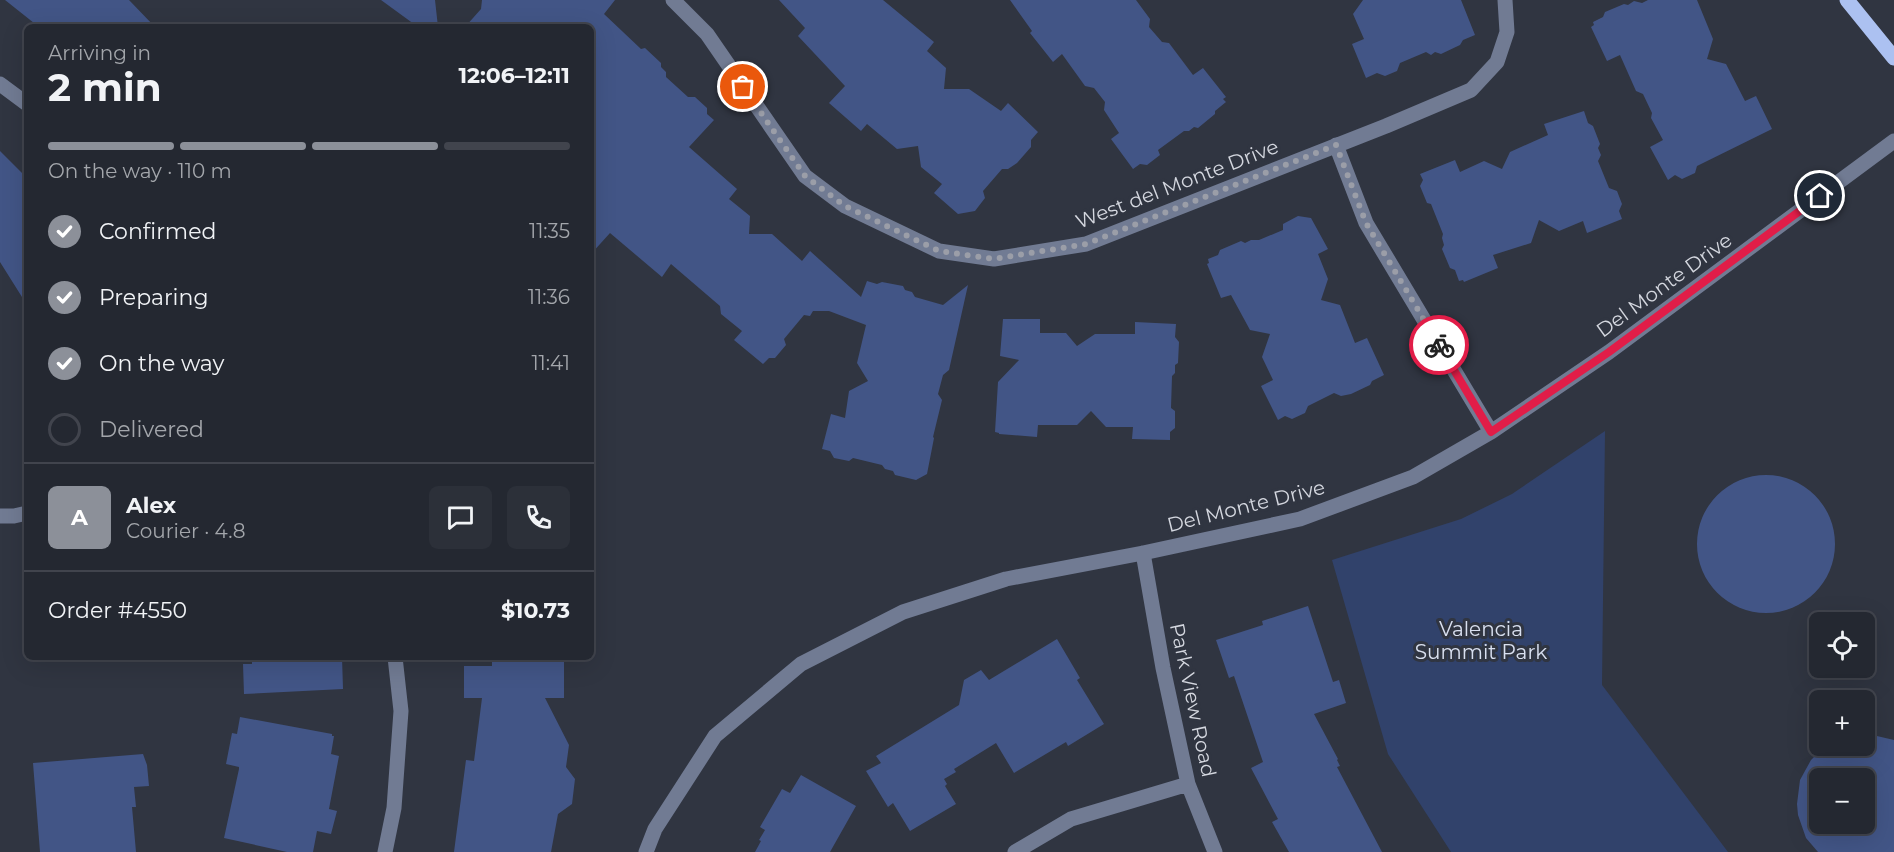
<!DOCTYPE html>
<html lang="en">
<head>
<meta charset="utf-8">
<style>
  :root { --surface:#242831; --page:#2c3039; --text:#f1f3f6; --muted:#a3a6ab; --line:#41444d; --accent:#8c9099 }
  body { margin:0; font-family:Montserrat,sans-serif; background:var(--page); color:var(--text); height:100vh; display:flex; flex-direction:column; font-size:22px; white-space:nowrap }
  * { box-sizing:border-box; margin:0 }
  p { font-size:20px; color:var(--muted) }
  .icon { flex:none; width:33px; height:33px; fill:none; stroke:currentColor; stroke-width:2; stroke-linecap:round; stroke-linejoin:round }
  .map { position:relative; flex:1; overflow:hidden }
  .drawer { position:absolute; left:24px; top:24px; width:570px; height:636px; display:flex; flex-direction:column; background:var(--surface); border-radius:9px; box-shadow:0 6px 24px #0002,0 0 0 2px var(--line) }
  .drawer>* { flex:none }
  .buttons { position:absolute; left:1809px; top:612px; display:grid; gap:12px }
  .buttons a { display:grid; place-items:center; width:66px; height:66px; border-radius:9px; background:var(--surface); box-shadow:0 6px 24px #0002,0 0 0 2px var(--line); font-size:30px }
  .pin { position:absolute; display:grid; place-items:center; width:51px; height:51px; color:#fff; margin:-26px; border:3px solid #fff; border-radius:50%; box-shadow:0 2px 6px #0007 }
  .courier { position:absolute; display:grid; place-items:center; width:60px; height:60px; margin:-30px; border:4px solid #e11d48; border-radius:50%; background:#fff; color:#222; box-shadow:0 2px 8px #0007 }
  .headline em { font-style:normal; font-weight:700 }
  .headline div { display:flex; flex-direction:column-reverse }
  .headline { display:flex; align-items:center; justify-content:space-between; height:102px; padding:0 24px }
  h1 { font-size:39px; font-weight:700; line-height:45px }
  .bar { display:grid; grid-template-columns:repeat(4,1fr); gap:9px 6px; align-content:center; height:72px; padding:0 24px }
  .bar i { height:8px; border-radius:4px; background:var(--line) }
  .bar .current { background:var(--accent) }
  .bar p { grid-column:span 4 }
  .line { display:flex; align-items:center; gap:15px; padding:0 24px; border-top:2px solid var(--line) }
  .line div { flex:1 }
  .round { display:grid; place-items:center; flex:none; width:63px; height:63px; border-radius:9px; background:var(--page) }
  ol { padding:0 24px; list-style:none }
  li { display:flex; align-items:center; gap:18px; height:66px }
  li p { margin-inline-start:auto }
  li .icon { padding:6px; border-radius:50%; background:var(--accent); color:#fff; stroke-width:4 }
  li:last-child { color:var(--muted) }
  li i { width:33px; height:33px; border:3px solid var(--line); border-radius:50% }
  .map>svg:first-child { display:block }
  .green { fill:#31426b }
  .building { fill:#425586; fill-rule:evenodd }
  .lines { fill:none; stroke-linecap:round; stroke-linejoin:round }
  .minor { stroke:#717b93; stroke-width:15 }
  .major { stroke:#acc1f1; stroke-width:15 }
  .done { stroke:#9b9ea8; stroke-width:6; stroke-dasharray:0 10.8 }
  .route { stroke:#e11d48; stroke-width:8 }
  .labels { text-anchor:middle; dominant-baseline:central; stroke-width:6; stroke-linejoin:round; paint-order:stroke }
  .street-label { font-size:20px; fill:#d4d7df; stroke:#303541 }
  .park-label { font-size:20px; fill:#d9e0f0; stroke:#303541 }
</style>
</head>
<body>
<div class="map">
<svg width="1894" height="852" viewBox="0 0 1894 852">
  <rect width="100%" height="100%" fill="#303541"/>
  <path class="green" d="M 1605,431 L 1602,685 L 1728,852 L 1451,852 L 1388,754 L 1332,560 L 1461,519 L 1512,494 Z"/>
  <path class="building" d="M 5,0 L 129,0 L 155,27 L 39,27 Z
    M 381,0 L 435,0 L 438,27 L 418,27 Z
    M 482,0 L 615,0 L 604,14 L 641,49 L 645,48 L 661,63 L 661,67 L 666,72 L 666,77 L 688,97 L 695,97 L 707,108 L 707,114 L 714,120 L 689,147 L 737,189 L 729,199 L 750,216 L 749,234 L 772,234 L 802,261 L 810,251 L 861,297 L 867,281 L 877,284 L 882,282 L 903,286 L 905,290 L 912,292 L 915,297 L 943,305 L 968,285 L 949,370 L 943,375 L 938,394 L 942,400 L 933,437 L 934,438 L 927,474 L 916,480 L 895,475 L 893,471 L 885,469 L 882,465 L 853,458 L 849,461 L 834,458 L 830,451 L 822,449 L 831,414 L 845,418 L 849,391 L 868,381 L 857,363 L 866,325 L 829,311 L 813,311 L 810,316 L 804,315 L 784,339 L 786,345 L 775,358 L 769,358 L 763,364 L 734,340 L 742,331 L 721,314 L 720,306 L 671,264 L 662,277 L 610,233 L 591,254 L 591,27 L 465,27 L 481,9 Z
    M 779,0 L 883,0 L 934,42 L 927,51 L 946,68 L 944,89 L 969,89 L 1001,111 L 1008,103 L 1038,132 L 1031,140 L 1031,147 L 1017,163 L 1008,169 L 1002,169 L 983,191 L 985,198 L 975,211 L 958,214 L 934,193 L 942,184 L 921,167 L 918,146 L 897,149 L 867,124 L 861,131 L 829,103 L 845,86 L 798,36 L 805,28 Z
    M 1010,0 L 1136,0 L 1150,19 L 1149,27 L 1162,42 L 1169,43 L 1193,75 L 1203,68 L 1226,97 L 1223,99 L 1226,102 L 1215,111 L 1215,114 L 1198,128 L 1194,127 L 1189,131 L 1184,131 L 1158,150 L 1160,155 L 1147,165 L 1140,164 L 1133,169 L 1111,139 L 1119,133 L 1104,110 L 1105,102 L 1094,88 L 1085,86 L 1062,54 L 1053,62 L 1030,33 L 1032,31 Z
    M 1363,0 L 1461,0 L 1475,35 L 1463,40 L 1460,45 L 1441,54 L 1435,52 L 1431,55 L 1426,52 L 1400,63 L 1397,71 L 1385,76 L 1377,73 L 1366,78 L 1352,44 L 1364,39 L 1353,14 Z
    M 1648,0 L 1697,0 L 1713,39 L 1707,59 L 1726,64 L 1745,101 L 1756,96 L 1772,129 L 1697,166 L 1695,173 L 1682,179 L 1675,175 L 1668,180 L 1650,147 L 1663,140 L 1651,118 L 1652,113 L 1643,94 L 1636,91 L 1620,55 L 1607,61 L 1591,27 L 1594,25 L 1593,22 L 1603,17 L 1605,12 L 1624,4 L 1628,5 L 1634,1 L 1642,3 Z
    M 1584,111 L 1588,123 L 1593,126 L 1600,144 L 1598,148 L 1601,155 L 1598,161 L 1609,188 L 1617,191 L 1622,204 L 1619,211 L 1622,219 L 1587,233 L 1583,221 L 1559,231 L 1539,220 L 1531,243 L 1493,255 L 1498,268 L 1464,282 L 1463,280 L 1459,281 L 1455,270 L 1450,268 L 1442,249 L 1444,245 L 1442,238 L 1443,234 L 1431,204 L 1427,203 L 1420,186 L 1423,180 L 1420,174 L 1455,160 L 1460,172 L 1484,161 L 1502,169 L 1510,152 L 1548,135 L 1544,124 Z
    M 0,151 L 27,178 L 27,305 L 0,262 Z
    M 1298,216 L 1311,218 L 1328,249 L 1318,254 L 1328,279 L 1321,300 L 1340,305 L 1355,343 L 1367,338 L 1384,375 L 1372,381 L 1370,385 L 1351,394 L 1341,396 L 1334,393 L 1308,406 L 1305,413 L 1292,419 L 1285,416 L 1278,420 L 1261,386 L 1273,380 L 1262,357 L 1270,334 L 1250,330 L 1231,295 L 1221,298 L 1207,264 L 1209,263 L 1208,259 L 1218,255 L 1220,250 L 1241,241 L 1245,243 L 1251,240 L 1259,240 L 1283,230 L 1283,224 Z
    M 1003,319 L 1040,319 L 1040,333 L 1066,333 L 1077,346 L 1095,334 L 1135,334 L 1135,322 L 1176,324 L 1175,337 L 1179,342 L 1178,363 L 1175,365 L 1175,373 L 1172,376 L 1171,408 L 1175,411 L 1175,428 L 1170,432 L 1170,440 L 1132,439 L 1133,427 L 1106,427 L 1091,411 L 1077,425 L 1038,425 L 1037,437 L 999,434 L 999,433 L 995,432 L 998,382 L 1019,360 L 1000,356 Z
    M1697 544a69 69 0 1 1 138 0a69 69 0 1 1-138 0Z
    M 1308,606 L 1333,682 L 1339,680 L 1346,703 L 1314,714 L 1338,759 L 1337,760 L 1340,766 L 1337,767 L 1382,852 L 1289,852 L 1272,822 L 1278,819 L 1251,768 L 1263,762 L 1234,676 L 1229,678 L 1216,640 L 1263,625 L 1262,621 Z
    M 1057,639 L 1080,678 L 1077,680 L 1104,724 L 1068,746 L 1066,742 L 1014,773 L 996,743 L 954,769 L 956,772 L 944,779 L 947,784 L 945,786 L 956,804 L 910,831 L 893,803 L 888,807 L 866,771 L 881,763 L 876,756 L 959,705 L 964,680 L 981,670 L 989,680 Z
    M 252,657 L 342,657 L 343,689 L 244,694 L 243,664 L 252,664 Z
    M 492,657 L 564,657 L 564,698 L 545,698 L 569,745 L 566,767 L 575,779 L 572,804 L 558,814 L 551,852 L 454,852 L 466,760 L 474,761 L 482,698 L 464,698 L 464,666 L 492,666 Z
    M 240,717 L 332,734 L 332,736 L 334,736 L 331,754 L 339,756 L 329,809 L 337,811 L 331,834 L 317,831 L 313,852 L 287,852 L 224,838 L 239,769 L 239,767 L 226,764 L 232,733 L 237,734 Z
    M 1864,733 L 1894,740 L 1894,852 L 1818,852 L 1806,838 L 1798,815 L 1797,804 L 1800,780 L 1811,760 L 1820,751 L 1827,746 L 1864,746 ZM 1820,778 L 1864,778 L 1864,824 L 1820,824 Z
    M 143,754 L 147,765 L 149,786 L 134,787 L 136,807 L 132,807 L 136,852 L 40,852 L 33,763 Z
    M 801,775 L 856,806 L 830,852 L 755,852 L 761,841 L 759,840 L 765,830 L 760,827 L 782,789 L 790,793 Z"/>
  <g class="lines">
    <path class="minor" d="M 673,0 L 707,34 L 805,176 L 845,206 L 939,251 L 994,259 L 1086,244 L 1386,126 L 1471,90 L 1497,62 L 1507,32 L 1505,0
      M 0,84 L 27,104
      M 1336,145 L 1366,223 L 1491,432
      M 0,516 L 14,516 L 27,513
      M 1143,553 L 1163,668 L 1188,784 L 1215,852
      M 385,852 L 394,808 L 401,711 L 395,657
      M 646,852 L 655,829 L 715,736 L 801,664 L 903,612 L 1006,579 L 1143,553 L 1300,519 L 1413,477 L 1491,432 L 1609,352 L 1894,141
      M 1015,852 L 1071,819 L 1188,784"/>
    <path class="major" d="M 1847,0 L 1894,58"/>
  </g>
  <g class="lines">
    <path class="done" d="M 743,87 L 805,176 L 845,206 L 939,251 L 994,259 L 1086,244 L 1336,145 L 1366,223 L 1439,345"/>
    <path class="route" d="M 1439,345 L 1491,432 L 1609,352 L 1820,196"/>
  </g>
  <g class="labels">
    <g class="street-label">
      <text transform="translate(1177 184) rotate(-21)">West del Monte Drive</text>
      <text transform="translate(1664 285) rotate(-36)">Del Monte Drive</text>
      <text transform="translate(1246 506) rotate(-14)">Del Monte Drive</text>
      <text transform="translate(1193 700) rotate(78)">Park View Road</text>
    </g>
    <g class="park-label">
      <text x="1481" y="629">Valencia<tspan x="1481" dy="23">Summit Park</tspan></text>
    </g>
  </g>
</svg>
<div class="buttons">
<a><svg class="icon" aria-label="locate" viewBox="0 0 24 24"><circle cx="12" cy="12" r="6"/><path d="M12 2v4M12 18v4M2 12h4M18 12h4"/></svg></a>
<a>+</a>
<a>−</a>
</div>
<div class="pin" style="left:743px;top:87px;background:#ea580c"><svg class="icon" aria-label="bag" viewBox="0 0 24 24"><path d="M5 8h14l-1 12H6zM9 8a3 3 0 0 1 6 0"/></svg></div>
<div class="pin" style="left:1820px;top:196px;background:#1f2937"><svg class="icon" aria-label="home" viewBox="0 0 24 24"><path d="M3 11l9-7 9 7M6 9v11h12V9"/></svg></div>
<div class="courier" style="left:1439px;top:345px"><svg class="icon" aria-label="bike" viewBox="0 0 24 24"><circle cx="6" cy="16" r="4"/><circle cx="18" cy="16" r="4"/><path d="M6 16l4-8h5l3 8M10 8l3 8H6M13 5h3"/></svg></div>
<section class="drawer">
<div class="headline"><div><h1>2 min</h1><p>Arriving in</p></div><em>12:06–12:11</em></div>
<div class="bar"><i class="current"></i><i class="current"></i><i class="current"></i><i></i><p>On the way · 110 m</p></div>
<ol>
<li><svg class="icon" aria-label="check" viewBox="0 0 24 24"><path d="M5 12l5 5 9-10"/></svg>Confirmed<p>11:35</p></li>
<li><svg class="icon" aria-label="check" viewBox="0 0 24 24"><path d="M5 12l5 5 9-10"/></svg>Preparing<p>11:36</p></li>
<li><svg class="icon" aria-label="check" viewBox="0 0 24 24"><path d="M5 12l5 5 9-10"/></svg>On the way<p>11:41</p></li>
<li><i></i>Delivered</li>
</ol>
<div class="line" style="height:108px"><b class="round" style="background:var(--accent);color:#fff">A</b><div><b>Alex</b><p>Courier · 4.8</p></div><a class="round"><svg class="icon" aria-label="chat" viewBox="0 0 24 24"><path d="M4 5h16v11H9l-5 4z"/></svg></a><a class="round"><svg class="icon" aria-label="phone" viewBox="0 0 24 24"><path d="M5 4h4l2 5-3 2q2 4 5 5l2-3 5 2v4C11 20 4 13 5 4z"/></svg></a></div>
<div class="line" style="height:78px"><div>Order #4550</div><b>$10.73</b></div>
</section>
</div>
</body>
</html>
